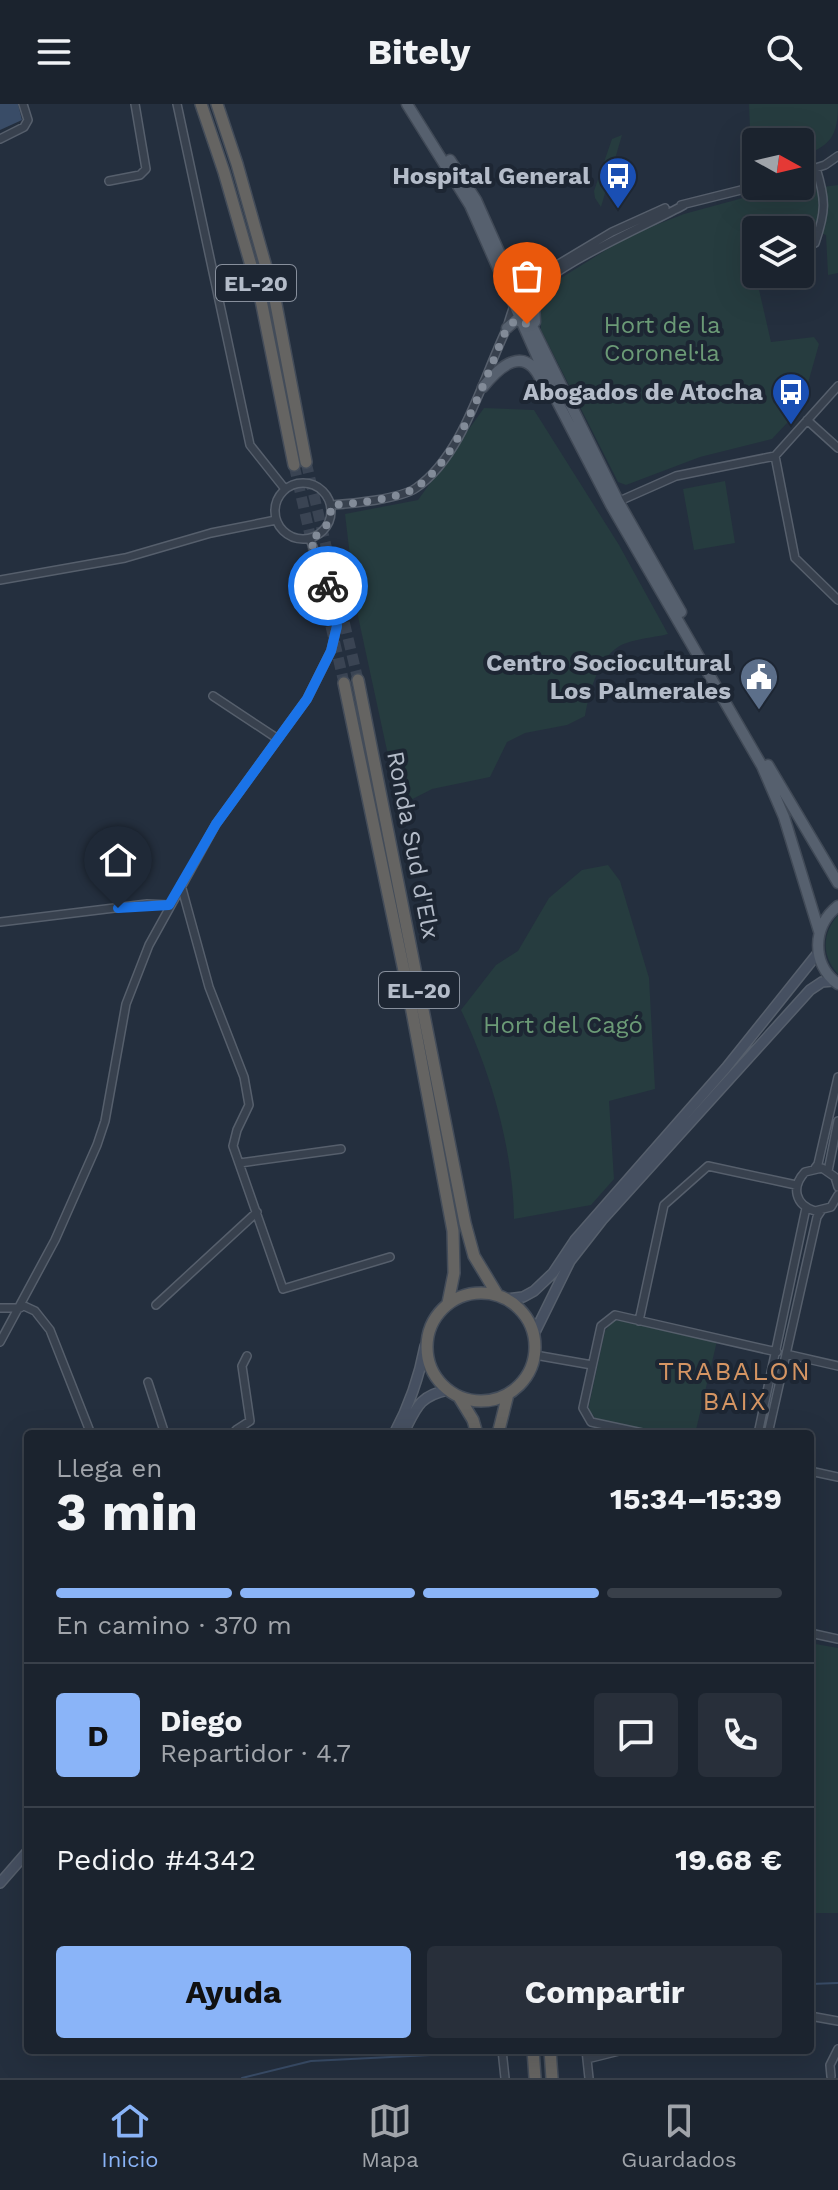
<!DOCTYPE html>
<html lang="es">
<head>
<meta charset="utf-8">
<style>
  :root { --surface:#1b232e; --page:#282f3a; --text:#f1f3f6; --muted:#a0a4aa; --line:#39404a; --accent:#8ab4f8 }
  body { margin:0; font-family:"Work Sans",sans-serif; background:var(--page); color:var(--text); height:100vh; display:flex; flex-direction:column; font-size:30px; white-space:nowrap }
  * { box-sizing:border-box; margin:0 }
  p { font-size:26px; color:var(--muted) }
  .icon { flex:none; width:44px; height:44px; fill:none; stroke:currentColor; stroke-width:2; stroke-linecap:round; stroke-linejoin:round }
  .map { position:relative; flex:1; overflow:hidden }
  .drawer { position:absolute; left:24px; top:1326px; width:790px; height:624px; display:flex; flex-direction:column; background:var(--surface); border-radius:8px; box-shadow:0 8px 32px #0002,0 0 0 2px var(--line) }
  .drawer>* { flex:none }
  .needle { width:52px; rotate:98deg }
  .tools { position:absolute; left:742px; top:24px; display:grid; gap:16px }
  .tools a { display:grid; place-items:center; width:72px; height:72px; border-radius:8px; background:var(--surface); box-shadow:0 8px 32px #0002,0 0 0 2px var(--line); font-size:40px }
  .pin { position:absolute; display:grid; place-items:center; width:68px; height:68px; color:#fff; margin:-82px -34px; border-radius:50% 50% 50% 0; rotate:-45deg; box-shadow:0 0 8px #0007 }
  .pin .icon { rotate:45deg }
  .courier { position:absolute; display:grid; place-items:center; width:80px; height:80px; margin:-40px; border:6px solid #1a73e8; border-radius:50%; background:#fff; color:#222; box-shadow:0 2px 10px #0007 }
  .headline em { font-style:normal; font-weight:700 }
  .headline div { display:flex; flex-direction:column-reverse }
  .headline { display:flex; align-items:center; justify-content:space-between; height:136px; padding:0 32px }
  h1 { font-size:52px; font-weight:700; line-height:60px }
  .bar { display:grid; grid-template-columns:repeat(4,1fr); gap:12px 8px; align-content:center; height:96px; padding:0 32px }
  .bar i { height:10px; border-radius:6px; background:var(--line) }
  .bar .active { background:var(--accent) }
  .bar p { grid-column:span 4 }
  .line { display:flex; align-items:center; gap:20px; padding:0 32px; border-top:2px solid var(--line) }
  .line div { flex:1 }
  .round { display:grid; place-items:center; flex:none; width:84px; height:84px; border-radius:8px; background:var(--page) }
  .action { display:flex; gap:16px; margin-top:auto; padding:16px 32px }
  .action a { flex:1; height:92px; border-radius:8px; background:var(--accent); color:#111; font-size:32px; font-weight:700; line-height:92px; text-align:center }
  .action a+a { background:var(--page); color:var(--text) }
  header { display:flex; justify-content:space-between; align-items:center; height:104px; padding:0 32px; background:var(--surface); font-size:36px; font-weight:700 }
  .tab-bar { display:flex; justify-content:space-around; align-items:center; height:112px; border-top:2px solid var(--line); background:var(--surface); font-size:22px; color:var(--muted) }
  .tab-bar a { display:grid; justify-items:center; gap:4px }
  .tab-bar .active { color:var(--accent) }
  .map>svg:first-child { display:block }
  .green { fill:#263c3f }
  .water { fill:#394c67 }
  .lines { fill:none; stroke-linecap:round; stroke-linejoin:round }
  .stream { stroke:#394c67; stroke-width:2 }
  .trunk-tunnel { stroke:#3a4453; stroke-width:11; stroke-dasharray:11 5.5; stroke-linecap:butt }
  .minor-casing { stroke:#565f6c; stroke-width:10 }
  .secondary-casing { stroke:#565f6c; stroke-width:12 }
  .primary-casing { stroke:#414a57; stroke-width:13 }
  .trunk-casing { stroke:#434c59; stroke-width:14 }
  .minor { stroke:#38414e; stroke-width:7 }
  .secondary { stroke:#465061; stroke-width:9 }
  .primary { stroke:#56606e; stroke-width:10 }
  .trunk { stroke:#656462; stroke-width:11 }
  .done { stroke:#828b98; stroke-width:8; stroke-dasharray:0 14.4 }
  .route { stroke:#1a73e8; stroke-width:10 }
  .labels { text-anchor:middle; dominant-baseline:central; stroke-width:8; stroke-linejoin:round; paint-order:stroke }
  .shield { fill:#1d2633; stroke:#878f9c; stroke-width:2 }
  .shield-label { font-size:22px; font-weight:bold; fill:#b4bcc9 }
  .poi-label { font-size:24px; font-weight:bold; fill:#b4bcc9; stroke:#1d2633; text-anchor:end }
  .park-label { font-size:24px; fill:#6b9a76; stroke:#1d2633 }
  .street-label { font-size:24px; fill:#b4bcc9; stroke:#1d2633 }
  .neighbourhood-label { font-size:26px; letter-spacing:2px; fill:#d59563; stroke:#1d2633 }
</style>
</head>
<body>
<header><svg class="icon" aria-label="menu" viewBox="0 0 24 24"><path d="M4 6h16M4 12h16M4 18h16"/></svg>Bitely<svg class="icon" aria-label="search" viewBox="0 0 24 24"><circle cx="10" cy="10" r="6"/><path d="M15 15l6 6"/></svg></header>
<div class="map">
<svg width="838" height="1974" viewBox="0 0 838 1974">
  <rect width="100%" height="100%" fill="#242f3e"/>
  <path class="green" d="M 749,0 L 838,0 C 838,34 830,41 800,54 L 800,38 L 756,38 L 756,73 L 752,74 Z
    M 622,31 L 601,103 L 595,94 L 594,87 L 612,35 Z
    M 817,74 L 822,83 L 838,81 L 838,169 L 828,171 L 826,131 L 817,128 L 800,132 L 800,126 L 756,126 L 756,140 L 749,142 L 771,238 L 814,233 L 819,240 L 801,304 L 772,335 L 700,353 L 626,381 L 618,378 L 541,226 L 540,202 L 546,189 L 561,174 L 630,131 L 684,110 L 787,82 L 800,82 L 800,78 Z
    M 484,304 L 534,306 L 619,441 L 668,530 C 653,534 630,535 618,543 C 597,557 589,589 585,612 L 567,621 L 525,629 L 507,638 L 490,673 L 432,685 L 399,702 L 356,503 L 345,410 L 418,396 Z
    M 725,377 L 735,439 L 694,446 L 683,385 Z
    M 608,761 L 620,777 L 649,874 L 655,985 L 609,997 L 614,1075 L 591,1101 L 514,1115 C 513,1044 491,969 461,906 L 496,861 L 518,847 L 549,794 L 582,766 Z
    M 838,811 L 838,870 C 821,851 822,830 838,811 Z
    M 622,1216 L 717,1237 L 695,1330 L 660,1330 L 596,1315 L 589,1306 L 589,1301 L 605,1227 L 613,1217 Z
    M 810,1539 L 838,1544 L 838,1809 L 810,1809 Z"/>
  <path class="water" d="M 0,0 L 18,0 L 22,16 L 0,26 Z"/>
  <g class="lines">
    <path class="stream" d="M 810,1880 L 838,1879
      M 242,1974 L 311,1957 L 451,1950 L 470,1946"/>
    <path class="trunk-tunnel" d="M 306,358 L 358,576
      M 294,361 L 344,579"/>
    <g class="minor-casing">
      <path id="minor" d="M 177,0 L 250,341 L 285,385
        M 0,35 L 24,23 L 28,16 L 23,0
        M 800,69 L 825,61 L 838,52
        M 109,77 L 140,71 L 146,65 L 135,0
        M 681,101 L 757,82
        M 815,139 C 826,107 826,96 816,64
        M 520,201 C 544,164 644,123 684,101
        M 507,224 C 512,205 517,190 532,176 L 612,128 L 665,104
        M 807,316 L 838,344
        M 775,352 L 795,454 L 838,496
        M275 407a28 28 0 1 1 56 0a28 28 0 1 1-56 0Z
        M 615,399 L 676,372 L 775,352 L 838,282
        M 331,401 C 351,400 400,395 416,384 C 464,351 483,272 508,222
        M 0,476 L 125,454 L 211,429 L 276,416
        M 213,592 L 278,635
        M 181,781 L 209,883 L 244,973 L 249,1001 L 237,1026 L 233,1042 L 283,1185 L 390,1153
        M 0,818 L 147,800 L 169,801
        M 240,1059 L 341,1045
        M 815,1064 L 818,1060 L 838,973
        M 828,1067 L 838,1017
        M 838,1083 L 835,1073 L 822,1064 L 805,1068 C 791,1083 795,1101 815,1107 L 831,1103 L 838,1091
        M 22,1201 L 35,1207 L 50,1226 L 91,1330
        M 156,1201 L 257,1108
        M 0,1204 L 20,1204
        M 639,1217 L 664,1101 L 708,1062 L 796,1081
        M 0,1238 L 55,1136 L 97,1041 L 105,1017 L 126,900 L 149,841 L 216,720 L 307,595 L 331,547 L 337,522 L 334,502 L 310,435
        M 786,1250 L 838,1262
        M 535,1251 L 592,1261
        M 148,1278 L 165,1330
        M 237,1330 L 236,1326 L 250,1317 L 242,1262 L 247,1252
        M 426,1330 L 437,1330
        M 647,1330 L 591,1318 L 583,1304 L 601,1222 L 615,1211 L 777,1248
        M 758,1330 L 806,1104
        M 768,1330 L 817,1113 L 821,1107
        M 810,1367 L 838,1373
        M 810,1529 L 838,1535
        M 810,1912 L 838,1917
        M 502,1946 L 505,1974
        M 586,1946 L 589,1974
        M 587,1955 L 623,1946
        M 831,1972 L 830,1961 L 838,1945"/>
    </g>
    <g class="secondary-casing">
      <path id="secondary" d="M 507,1195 L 523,1193 L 534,1187 L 553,1169 L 575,1136 L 726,964 L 818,849
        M 534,1230 L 570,1157 L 602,1116 L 810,886 L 822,878 L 833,877
        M 394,1330 C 409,1302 419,1274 425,1242
        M 403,1330 C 416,1305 418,1292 448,1286
        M 0,1779 L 28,1747"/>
    </g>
    <g class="primary-casing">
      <path id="primary" d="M 407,0 L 470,101 L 556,295 L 611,401 L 762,662 L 784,713 L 819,827
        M 450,56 L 476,96 L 532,222 L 618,397 L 681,508
        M 505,159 L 522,167 L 545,167
        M 535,218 L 534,200 L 547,177
        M 507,224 L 516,216 L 527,220
        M 483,283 C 500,262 525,240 541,276
        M 768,661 L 838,779
        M 838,802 C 812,822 811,860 838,880"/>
    </g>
    <g class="trunk-casing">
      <path id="trunk" d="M 201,0 L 224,68 L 261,196 L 294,361
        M 217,0 L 237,60 L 275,195 L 306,358
        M 358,576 L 465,1119 L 474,1152 L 497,1190
        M 344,579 L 408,886 L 453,1127 L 454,1169 L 448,1199
        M427 1243a54 54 0 1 1 108 0a54 54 0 1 1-108 0Z
        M 459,1293 L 473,1316 L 477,1330
        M 498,1330 L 508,1290
        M 533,1946 L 535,1974
        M 550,1946 L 552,1974"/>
    </g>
    <use href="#minor" class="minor"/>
    <use href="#secondary" class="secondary"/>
    <use href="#primary" class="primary"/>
    <use href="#trunk" class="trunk"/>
  </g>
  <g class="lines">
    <path class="done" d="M 328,482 L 310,435 C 325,428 331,418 331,401 C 351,400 399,395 415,384 C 460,355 486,271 507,224 L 516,216 L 527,220"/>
    <path class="route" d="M 118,804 L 169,801 L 216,720 L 307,595 L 331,547 L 337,522 L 328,482"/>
  </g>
  <defs>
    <g id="bus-pin" transform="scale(2)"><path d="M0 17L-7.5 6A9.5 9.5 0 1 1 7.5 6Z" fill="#1a4fb4" stroke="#1d2633"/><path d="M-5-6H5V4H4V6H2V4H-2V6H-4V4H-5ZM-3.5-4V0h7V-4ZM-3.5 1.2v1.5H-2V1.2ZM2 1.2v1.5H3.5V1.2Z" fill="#fff"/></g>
    <g id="civic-pin" transform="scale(2)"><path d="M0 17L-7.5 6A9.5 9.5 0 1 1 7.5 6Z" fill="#5c6f8a" stroke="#1d2633"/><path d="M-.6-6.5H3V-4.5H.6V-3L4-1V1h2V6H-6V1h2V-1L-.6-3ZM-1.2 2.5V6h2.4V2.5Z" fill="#fff"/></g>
  </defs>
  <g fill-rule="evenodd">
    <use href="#bus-pin" x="618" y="72"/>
    <use href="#bus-pin" x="791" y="288"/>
    <use href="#civic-pin" x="759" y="573"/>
  </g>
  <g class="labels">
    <g class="shield">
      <rect x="216" y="161" width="80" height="36" rx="6"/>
      <rect x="379" y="868" width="80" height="36" rx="6"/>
    </g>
    <g class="shield-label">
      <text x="256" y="179">EL-20</text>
      <text x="419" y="886">EL-20</text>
    </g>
    <g class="poi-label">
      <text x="590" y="72">Hospital General</text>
      <text x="763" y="288">Abogados de Atocha</text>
      <text x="731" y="559">Centro Sociocultural<tspan x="731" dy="28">Los Palmerales</tspan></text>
    </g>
    <g class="park-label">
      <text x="662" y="221">Hort de la<tspan x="662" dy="28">Coronel·la</tspan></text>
      <text x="563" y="921">Hort del Cagó</text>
    </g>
    <g class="street-label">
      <text transform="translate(413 741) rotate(79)">Ronda Sud d'Elx</text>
    </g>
    <g class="neighbourhood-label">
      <text x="735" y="1267">TRABALON<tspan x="735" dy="30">BAIX</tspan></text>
    </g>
  </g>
</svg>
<div class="tools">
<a><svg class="needle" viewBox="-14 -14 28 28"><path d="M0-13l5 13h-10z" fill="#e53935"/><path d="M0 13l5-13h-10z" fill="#a0a4aa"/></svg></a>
<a><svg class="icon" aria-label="layers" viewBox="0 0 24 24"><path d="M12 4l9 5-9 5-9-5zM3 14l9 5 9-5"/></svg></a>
</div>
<div class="pin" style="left:527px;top:220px;background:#ea580c"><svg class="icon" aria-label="bag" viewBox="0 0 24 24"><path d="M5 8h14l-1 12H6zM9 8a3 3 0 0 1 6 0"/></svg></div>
<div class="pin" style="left:118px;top:804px;background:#1f2937"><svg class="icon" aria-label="home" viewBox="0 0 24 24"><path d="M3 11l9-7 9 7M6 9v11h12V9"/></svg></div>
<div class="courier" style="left:328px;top:482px"><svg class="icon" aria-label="bike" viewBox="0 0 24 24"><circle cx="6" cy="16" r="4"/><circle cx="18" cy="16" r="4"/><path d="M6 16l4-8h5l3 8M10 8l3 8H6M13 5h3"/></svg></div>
<section class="drawer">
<div class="headline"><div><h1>3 min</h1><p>Llega en</p></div><em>15:34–15:39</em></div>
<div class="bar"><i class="active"></i><i class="active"></i><i class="active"></i><i></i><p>En camino · 370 m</p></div>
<div class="line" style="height:144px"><b class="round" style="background:var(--accent);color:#111">D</b><div><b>Diego</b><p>Repartidor · 4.7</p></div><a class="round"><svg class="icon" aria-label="chat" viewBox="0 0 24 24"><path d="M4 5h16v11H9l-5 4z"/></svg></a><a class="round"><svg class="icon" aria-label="phone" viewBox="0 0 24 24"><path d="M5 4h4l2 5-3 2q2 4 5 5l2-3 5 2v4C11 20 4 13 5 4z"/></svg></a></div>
<div class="line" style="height:104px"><div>Pedido #4342</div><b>19.68 €</b></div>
<div class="action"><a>Ayuda</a><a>Compartir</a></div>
</section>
</div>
<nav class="tab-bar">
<a class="active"><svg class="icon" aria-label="home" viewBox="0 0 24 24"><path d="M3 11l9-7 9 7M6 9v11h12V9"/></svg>Inicio</a>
<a><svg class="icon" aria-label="map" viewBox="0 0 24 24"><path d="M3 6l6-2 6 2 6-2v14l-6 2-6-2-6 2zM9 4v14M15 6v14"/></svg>Mapa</a>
<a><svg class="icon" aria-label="saved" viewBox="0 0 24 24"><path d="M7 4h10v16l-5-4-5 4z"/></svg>Guardados</a>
</nav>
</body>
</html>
